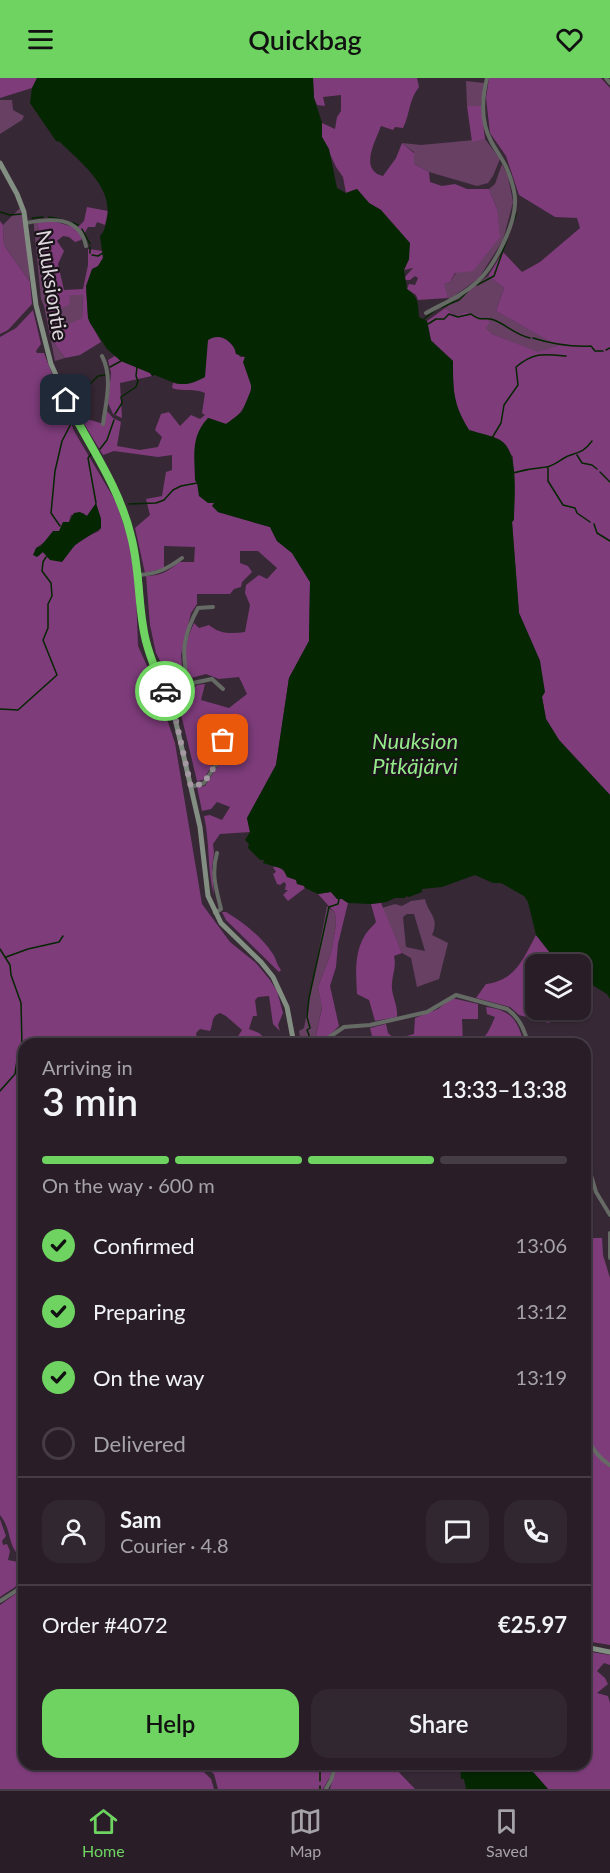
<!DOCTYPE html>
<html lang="en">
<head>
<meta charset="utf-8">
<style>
  :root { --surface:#291e28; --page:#312730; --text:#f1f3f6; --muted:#a5a2a8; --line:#453c45; --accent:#6ed360 }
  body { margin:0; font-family:Lato,sans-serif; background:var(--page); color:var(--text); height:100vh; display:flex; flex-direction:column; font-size:22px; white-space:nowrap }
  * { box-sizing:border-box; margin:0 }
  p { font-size:20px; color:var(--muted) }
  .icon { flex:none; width:33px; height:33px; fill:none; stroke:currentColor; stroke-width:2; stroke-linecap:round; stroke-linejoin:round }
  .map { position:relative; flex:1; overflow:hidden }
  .panel { position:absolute; left:18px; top:960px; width:573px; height:732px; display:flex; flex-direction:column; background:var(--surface); border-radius:18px; box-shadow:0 2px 4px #0004,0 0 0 2px var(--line) }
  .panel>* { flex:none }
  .buttons { position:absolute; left:525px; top:876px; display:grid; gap:12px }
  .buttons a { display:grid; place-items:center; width:66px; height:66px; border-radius:12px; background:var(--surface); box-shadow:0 2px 4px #0004,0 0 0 2px var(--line); font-size:30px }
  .pin { position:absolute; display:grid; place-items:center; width:51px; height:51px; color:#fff; margin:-26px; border-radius:12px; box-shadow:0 3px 9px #0006 }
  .courier { position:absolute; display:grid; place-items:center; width:60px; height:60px; margin:-30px; border:4px solid #6ed360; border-radius:50%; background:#fff; color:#222; box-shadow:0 2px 8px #0007 }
  .headline em { font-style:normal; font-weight:600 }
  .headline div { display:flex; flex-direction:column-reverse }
  .headline { display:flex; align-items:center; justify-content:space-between; height:102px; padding:0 24px }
  h1 { font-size:39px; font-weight:600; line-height:45px }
  .bar { display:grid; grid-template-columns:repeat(4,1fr); gap:9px 6px; align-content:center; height:72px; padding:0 24px }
  .bar i { height:8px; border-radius:4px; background:var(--line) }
  .bar .current { background:var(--accent) }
  .bar p { grid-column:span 4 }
  .line { display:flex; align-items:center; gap:15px; padding:0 24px; border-top:2px solid var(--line) }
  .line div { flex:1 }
  .round { display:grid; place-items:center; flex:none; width:63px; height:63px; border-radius:18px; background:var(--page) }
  ol { padding:0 24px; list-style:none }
  li { display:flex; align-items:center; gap:18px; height:66px }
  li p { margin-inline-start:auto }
  li .icon { padding:6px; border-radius:50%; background:var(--accent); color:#111; stroke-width:4 }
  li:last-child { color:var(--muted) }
  li i { width:33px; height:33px; border:3px solid var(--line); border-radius:50% }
  .button { display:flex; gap:12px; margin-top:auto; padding:12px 24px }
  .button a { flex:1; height:69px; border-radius:18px; background:var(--accent); color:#111; font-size:24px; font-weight:600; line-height:69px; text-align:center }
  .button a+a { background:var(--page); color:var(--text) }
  header { display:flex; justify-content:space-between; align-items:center; height:78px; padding:0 24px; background:var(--accent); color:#111; font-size:27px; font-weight:600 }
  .dock { display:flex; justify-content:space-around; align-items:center; height:84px; border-top:2px solid var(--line); background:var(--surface); font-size:16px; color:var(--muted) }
  .dock a { display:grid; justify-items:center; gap:3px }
  .dock .current { color:var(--accent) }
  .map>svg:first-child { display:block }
  .green { fill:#674064; fill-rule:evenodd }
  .forest { fill:#7e3c7b; fill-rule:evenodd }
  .water { fill:#042601 }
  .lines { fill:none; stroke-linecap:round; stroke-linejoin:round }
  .stream { stroke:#042601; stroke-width:1.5 }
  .street { stroke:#656b64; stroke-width:4 }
  .secondary { stroke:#838e82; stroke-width:5 }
  .done { stroke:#a499a3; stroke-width:6; stroke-dasharray:0 10.8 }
  .route { stroke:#6ed360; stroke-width:8 }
  .labels { text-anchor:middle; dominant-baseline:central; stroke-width:4.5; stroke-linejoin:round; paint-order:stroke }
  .street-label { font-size:21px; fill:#dfd6de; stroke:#1a1319 }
  .water-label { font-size:22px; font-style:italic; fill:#94e988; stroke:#1a1319 }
</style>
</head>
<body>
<header><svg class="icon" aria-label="menu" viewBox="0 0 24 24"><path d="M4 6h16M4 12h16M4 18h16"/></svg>Quickbag<svg class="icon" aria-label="heart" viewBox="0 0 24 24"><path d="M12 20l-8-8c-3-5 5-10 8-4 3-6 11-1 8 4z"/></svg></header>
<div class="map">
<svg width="610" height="1711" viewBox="0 0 610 1711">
  <rect width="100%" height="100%" fill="#372835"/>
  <path class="green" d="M 466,3 L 484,5 L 481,28 L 467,28 Z
    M 0,22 L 12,22 L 13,32 L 24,38 L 22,42 L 0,56 Z
    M 485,61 L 500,81 L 493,98 L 488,105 L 477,108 L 429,94 L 414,86 L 414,74 L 402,65 L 421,67 Z
    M 502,86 L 508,98 L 513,124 L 503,162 L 479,200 L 450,221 L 448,220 L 443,206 L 450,204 L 497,131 L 489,111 L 495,106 Z
    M 20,130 L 26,155 L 30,204 L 4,167 L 3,147 Z
    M 37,144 L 44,173 L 45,204 L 54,219 L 52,241 L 56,232 L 70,217 L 83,217 L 82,240 L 54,265 L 65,280 L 55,283 L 44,228 L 41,221 L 34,149 L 34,145 Z
    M 488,198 L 504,210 L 496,233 L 559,268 L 538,275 L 492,256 L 475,240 L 457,238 L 445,230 Z
    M 425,821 C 428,836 440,839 432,857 L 448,865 L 439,901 L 417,909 L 411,880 L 402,875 L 382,830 L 395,826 L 402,828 L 411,823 ZM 407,836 L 414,836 L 425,873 L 406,869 L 403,839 Z
    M 327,828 L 335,835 L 336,847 L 331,875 L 318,909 L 322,929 L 314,966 L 301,966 L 299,953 L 304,950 Z"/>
  <path class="forest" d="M 0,0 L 37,0 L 32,10 L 0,20 Z
    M 313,0 L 417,0 L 419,9 C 409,21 410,36 403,50 L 395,49 L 393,52 L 381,48 C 375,64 359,92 383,98 L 396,80 L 402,65 L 414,75 L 414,86 L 429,94 L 430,104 L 442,108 L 455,106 L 467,111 L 489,111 L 497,131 L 500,159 L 473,193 L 455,195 L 450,204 L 444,206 L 448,220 L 418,222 L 416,217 L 407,211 L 409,206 L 415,207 L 418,200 L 415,198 L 410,202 L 405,202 L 405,199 L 413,190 L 404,192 L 409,181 L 381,132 L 369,125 L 357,111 L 346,115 L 343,99 L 336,89 L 322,59 L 322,45 L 335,51 L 337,39 L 341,33 L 341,17 L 323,19 L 325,28 L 317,27 L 314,20 Z
    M 489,0 L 601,0 L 610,10 L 610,717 L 559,662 L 546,641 L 542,619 L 540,583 L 519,535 L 512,443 L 514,441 L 513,379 L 500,362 L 469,352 C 453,326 453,313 453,283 L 431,262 L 427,243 L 445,230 L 457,238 L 466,234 L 475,240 L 485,240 L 490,244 L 486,250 L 492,256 L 538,274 L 558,268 L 496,233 L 504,210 L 488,198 L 503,174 L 522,194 L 540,184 L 580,150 L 577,140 L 555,139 L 519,117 L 506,78 L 490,55 L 486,20 Z
    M 467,28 L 481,28 L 485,61 L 472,64 Z
    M 87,129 L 108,133 L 105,147 L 97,144 L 95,149 L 88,149 L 81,162 L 75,164 L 69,159 L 63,158 L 57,163 L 64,173 L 58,186 L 64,212 L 83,211 L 88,187 L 88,171 L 103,173 L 103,180 L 86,208 L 88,240 L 101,264 L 80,277 L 65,280 L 54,265 L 54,253 L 82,240 L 83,217 L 70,217 L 69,227 L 56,232 L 52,241 L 44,228 L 54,219 L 45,204 L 44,173 L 37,144 L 53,143 L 77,150 L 84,143 Z
    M 0,143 L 3,147 L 4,167 L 30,204 L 32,226 L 8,252 L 0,256 Z
    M 33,232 L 41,266 L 36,273 L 37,275 L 44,275 L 74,353 L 116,424 L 130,466 L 135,490 L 138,568 L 156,608 L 175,665 L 202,826 L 230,864 L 256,885 L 270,902 L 277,913 L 283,935 L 278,947 L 280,953 L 273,946 L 269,918 L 258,919 L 255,922 L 257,938 L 253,938 L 249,951 L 259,955 L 271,966 L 254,964 L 248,966 L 237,966 L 235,963 L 242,952 L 226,938 L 220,935 C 210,939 214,945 210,953 L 200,951 L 196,955 L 197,960 L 202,962 L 206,959 L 208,966 L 24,966 L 24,1482 C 6,1469 13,1453 0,1437 L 0,259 L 16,250 ZM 96,426 L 101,441 L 101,450 L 99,453 L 82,461 L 58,483 L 48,480 L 43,474 L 41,474 L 39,478 L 36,470 L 61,452 L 63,444 L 69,444 L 71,437 L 83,435 L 87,438 Z
    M 214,258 C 227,258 234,268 240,279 L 245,279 C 245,288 250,297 251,307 C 252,320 238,342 226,346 L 209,340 C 191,358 195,379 195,402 L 215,425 L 218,434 L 270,449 L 277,463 L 292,475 L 310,504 L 309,563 L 289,600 L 276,687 L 247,740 L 250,754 L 220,756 L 213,766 L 214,775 L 212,790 L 214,817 C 207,791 210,764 204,738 L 210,737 L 222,742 L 230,729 L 217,724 L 211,731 L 202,733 L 197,709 L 205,708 L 221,683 L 236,685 L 245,671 L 245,658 L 223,658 L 218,672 L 218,678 L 203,702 L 197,703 L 180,632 L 189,615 L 197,607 L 205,606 L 201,622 L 229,630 L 247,616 L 239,599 L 219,601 L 206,596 L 191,600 C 180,583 186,562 194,545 L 199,550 L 209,547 C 219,556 232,556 245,554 L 250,527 L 245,515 L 246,507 L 259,497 L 267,501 L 277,490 L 258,473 L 240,473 L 240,485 L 248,488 L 252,494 L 242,504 L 241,509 L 234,511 L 230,516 L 197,516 L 197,526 L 191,535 L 181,577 L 184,609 L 175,622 L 167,596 L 156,575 L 150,547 L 146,498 C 161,498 168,493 179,484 L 194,484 L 195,469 L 164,468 L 164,490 L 145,495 L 135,450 L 150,437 L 146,421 L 162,418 L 166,394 L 172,392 L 172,377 L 158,379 L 114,373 L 103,377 L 80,339 L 104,346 L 106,332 L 113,340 L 121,344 L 117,368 L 140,372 L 158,369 L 162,359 L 155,352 L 161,336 L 169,334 L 180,348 L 191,337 L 200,341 L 205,337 L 202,335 L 205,315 C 195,310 183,314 172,310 L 173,305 L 179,306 L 208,262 Z
    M 115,278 L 121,283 L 150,295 L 152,298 L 120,305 L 122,340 L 113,336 L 108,325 L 111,295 L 108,282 Z
    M 277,788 L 304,808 L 305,810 L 288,823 L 283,817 L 288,812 L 285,812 L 286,806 L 284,804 L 280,807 L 277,806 L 273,796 L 276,794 L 273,789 Z
    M 331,814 L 337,821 L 342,821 L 348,825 L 338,866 L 336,889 L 330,908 L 339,948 L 321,966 L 314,966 L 322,930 L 318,909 L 331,875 L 336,847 L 335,835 L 318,816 Z
    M 381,825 L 402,875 L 394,878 C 397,890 391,898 392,911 C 393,920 398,929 397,939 L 375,943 L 369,922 L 357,916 C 356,897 354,876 364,859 C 366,854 372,849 376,844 L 371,826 Z
    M 222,834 L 226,834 C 244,845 261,858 273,876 C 277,883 276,885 281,892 L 279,894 L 226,842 Z
    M 536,857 L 561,886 L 536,886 L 536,932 L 560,932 L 549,945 L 519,937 L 510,929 L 476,920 L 486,906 C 516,902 523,881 536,857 Z
    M 452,920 L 478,926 L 478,941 L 462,941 L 463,965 C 486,963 486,959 495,939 L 487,936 L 486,929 C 511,932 518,942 524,966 L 374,966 L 370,950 L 386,946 L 388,955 L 395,961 L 414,956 L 415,940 L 438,931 Z
    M 590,1160 L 602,1160 L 603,1177 L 610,1200 L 610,1567 L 585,1563 L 585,1166 Z
    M 0,1441 L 6,1458 L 2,1463 L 3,1467 L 7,1466 L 10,1473 L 8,1482 L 24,1485 C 24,1508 17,1507 0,1519 Z
    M 24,1510 L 24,1686 L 196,1686 L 211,1701 L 214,1711 L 0,1711 L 0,1527 Z
    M 585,1573 L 610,1577 L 610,1587 L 604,1585 L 597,1593 L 605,1600 L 608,1606 L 597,1615 L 608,1618 L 610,1625 L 610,1711 L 548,1711 L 534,1695 L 522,1686 L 585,1686 Z
    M 201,1686 L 333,1686 L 330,1699 L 323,1711 L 218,1711 L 214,1696 Z
    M 337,1686 L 391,1686 L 415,1711 L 330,1711 Z"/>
  <path class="water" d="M 37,0 L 313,0 L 314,20 L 322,45 L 322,59 L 329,71 L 337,110 L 346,115 L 357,111 L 369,125 L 381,132 L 410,165 L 409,181 L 404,192 L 407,211 C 419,220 418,225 419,239 L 427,243 L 431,263 L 453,283 C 453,313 453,326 469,352 C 478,355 491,357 500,362 C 520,373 514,421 514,442 L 512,444 L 519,535 L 540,583 L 545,614 L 542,619 L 546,641 L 559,662 L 610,717 L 610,921 L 607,916 L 581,900 L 580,886 L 561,886 L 557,884 L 536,857 L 528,824 L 524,818 L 501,805 L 493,805 L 475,797 L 442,809 L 422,811 L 422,814 L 409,819 L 406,818 L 405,820 L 395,820 L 386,824 L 371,826 L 348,825 L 342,821 L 337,821 L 331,814 L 318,816 L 305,810 L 304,808 L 297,806 L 296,802 L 287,799 L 283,791 L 263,785 L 264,782 L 260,782 L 248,770 L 249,766 L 245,762 L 250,754 L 247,740 L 276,687 L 289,600 L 309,563 L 310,504 L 292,475 L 277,463 L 270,449 L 218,434 L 212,428 L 214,425 L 208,425 L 199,418 L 197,405 L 195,402 C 195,378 190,359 208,340 L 226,346 L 242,334 L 251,312 L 251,307 L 243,284 L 245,279 L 236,276 C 234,263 220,254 208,262 L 205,299 C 183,311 177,306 155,297 L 152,298 L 150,295 L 121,283 L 107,271 L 90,245 L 88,240 L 86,208 L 92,191 L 98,188 L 103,180 L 100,158 C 105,153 105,148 107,141 C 113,108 81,85 60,64 L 56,63 L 30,25 L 32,10 Z
    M 96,425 L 101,441 L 101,450 L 75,467 L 62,484 L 50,482 L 43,474 L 37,479 L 33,477 L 36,470 L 41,468 L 53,453 L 59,453 L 63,444 L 69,444 L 74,435 L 80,434 L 87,438 Z
    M 460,1686 L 522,1686 L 534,1695 L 548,1711 L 466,1711 L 464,1701 L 461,1701 Z"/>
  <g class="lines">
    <path class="stream" d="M 0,134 L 10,137 L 21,136
      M 49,139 L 60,141
      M 32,140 L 43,139
      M 514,143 L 516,135
      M 73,145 L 78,147
      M 82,151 L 90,166
      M 90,175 L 90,169
      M 92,177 L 98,178 L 103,175
      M 477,207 L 494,198 L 507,161
      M 442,229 L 459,222 L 468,213
      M 424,241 L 435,232
      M 428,246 L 436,241 L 444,241 L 449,236 L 458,239 L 471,236 C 482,245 484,238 494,242 C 507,247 514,256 530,260
      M 533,260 C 552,266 572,269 591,268 L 595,273 L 603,273
      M 606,272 L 610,270
      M 110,289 L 121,283
      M 89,307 L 98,298 L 105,297
      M 77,328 L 86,311
      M 115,336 L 122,325 L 121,319 L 136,309 L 138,303 L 136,298 L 137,289
      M 492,360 L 501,345 L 504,327 L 518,307 L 516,289 C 534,274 544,276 566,278
      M 100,371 L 107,362 L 114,342
      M 92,375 L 88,380 L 96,425
      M 577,377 L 582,385 L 592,387 L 597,391
      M 548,390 L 548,403 L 563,427 L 575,430 L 577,435 L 590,444
      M 600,394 L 610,404
      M 513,395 C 524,392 535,390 546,389 C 554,388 561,381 568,378 C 579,374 584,374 592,363
      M 129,426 L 156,425 L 164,422 L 173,412 L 181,408 L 197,405
      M 594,446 L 597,455 L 610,463
      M 60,448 L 51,435 L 55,393 L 62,363 L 73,342
      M 0,631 L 18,632 L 57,597 L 43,562 L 48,550 L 48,526 L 52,518 L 51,505 L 42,493 L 43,484 L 46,479
      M 0,871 L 10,887 L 11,897 L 21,925 L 22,968 L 19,969 L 15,996 L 0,1013
      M 6,879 L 28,871 L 59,864 L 63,858
      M 306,966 L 309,957 L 307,952 L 310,950 L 307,939 L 309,920 L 329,829 L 338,826 L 339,821
      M 320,1686 L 320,1703
      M 320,1711 L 320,1708"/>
    <path class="street" d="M 606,0 L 610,5
      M 26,145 C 51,140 80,138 86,168
      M 426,235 C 444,225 462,218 477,204 C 494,189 514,149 515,126 C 516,116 511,100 507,91 C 503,81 496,73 491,63 C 481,44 482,20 487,0
      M 102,278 C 113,299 106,324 103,346
      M 139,497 C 157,496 167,491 182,480
      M 188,606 L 212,601 L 223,611
      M 172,630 C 198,616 180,588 185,565 C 187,553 192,541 198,530 L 213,529
      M 191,709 L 204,705 L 221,679 L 220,671 L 223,662
      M 215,835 L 221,831 C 216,810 211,796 217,775
      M 324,966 L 328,960 L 344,949 L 370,947 L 427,934 L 456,917 L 507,931 C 519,939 525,952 528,966
      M 585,1077 L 596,1114 L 610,1137
      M 610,1155 L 610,1180
      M 585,1357 C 591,1369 598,1380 610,1387
      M 0,1523 L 19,1511 L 24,1504
      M 326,1711 L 331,1702 L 336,1686"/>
    <path class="secondary" d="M 0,85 L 17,116 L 24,134 L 36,227 L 51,286 L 75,339 L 109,398 L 131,456 L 139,497 L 143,553 L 151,580 L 172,630 L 177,649 L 200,749 L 208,818 L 221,845 L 261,884 L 273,899 L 287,929 L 294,966
      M 585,1569 L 610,1574"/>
  </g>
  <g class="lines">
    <path class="done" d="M 165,613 L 175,638 L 191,709 L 204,705 L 221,678 L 220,671 L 223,662"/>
    <path class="route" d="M 66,322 C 89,367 119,408 131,458 C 139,488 138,518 143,548 C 146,571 155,592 165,613"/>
  </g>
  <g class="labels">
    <g class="street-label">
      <text transform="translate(53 207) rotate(81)">Nuuksiontie</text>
    </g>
    <g class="water-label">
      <text x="415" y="662">Nuuksion<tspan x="415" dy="25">Pitkäjärvi</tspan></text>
    </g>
  </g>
</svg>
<div class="buttons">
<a><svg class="icon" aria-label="layers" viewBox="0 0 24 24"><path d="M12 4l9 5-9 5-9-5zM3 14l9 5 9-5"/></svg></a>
</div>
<div class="pin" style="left:223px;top:662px;background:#ea580c"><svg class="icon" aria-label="bag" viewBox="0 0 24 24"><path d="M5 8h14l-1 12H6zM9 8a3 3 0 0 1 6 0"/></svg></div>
<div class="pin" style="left:66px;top:322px;background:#1f2937"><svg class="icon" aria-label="home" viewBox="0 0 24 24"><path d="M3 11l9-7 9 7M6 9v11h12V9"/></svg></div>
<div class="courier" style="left:165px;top:613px"><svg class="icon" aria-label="car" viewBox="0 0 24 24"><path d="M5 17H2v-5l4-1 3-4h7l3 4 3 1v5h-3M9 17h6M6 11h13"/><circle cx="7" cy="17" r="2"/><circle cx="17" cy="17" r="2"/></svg></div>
<section class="panel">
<div class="headline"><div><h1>3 min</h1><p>Arriving in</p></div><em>13:33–13:38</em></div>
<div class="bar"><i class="current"></i><i class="current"></i><i class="current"></i><i></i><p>On the way · 600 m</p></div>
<ol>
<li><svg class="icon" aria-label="check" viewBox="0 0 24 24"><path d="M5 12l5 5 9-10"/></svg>Confirmed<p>13:06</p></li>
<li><svg class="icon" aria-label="check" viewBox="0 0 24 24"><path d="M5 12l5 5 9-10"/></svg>Preparing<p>13:12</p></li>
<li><svg class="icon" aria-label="check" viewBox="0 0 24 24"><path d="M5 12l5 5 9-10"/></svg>On the way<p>13:19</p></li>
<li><i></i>Delivered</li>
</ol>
<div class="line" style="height:108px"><a class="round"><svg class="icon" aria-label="person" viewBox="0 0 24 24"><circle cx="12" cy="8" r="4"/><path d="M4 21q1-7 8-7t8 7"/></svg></a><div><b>Sam</b><p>Courier · 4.8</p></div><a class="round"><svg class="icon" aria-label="chat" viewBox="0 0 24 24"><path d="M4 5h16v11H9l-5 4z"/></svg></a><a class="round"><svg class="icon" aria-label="phone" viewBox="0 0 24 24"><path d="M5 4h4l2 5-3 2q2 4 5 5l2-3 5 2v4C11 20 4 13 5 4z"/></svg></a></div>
<div class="line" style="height:78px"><div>Order #4072</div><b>€25.97</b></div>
<div class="button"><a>Help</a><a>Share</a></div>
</section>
</div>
<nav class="dock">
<a class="current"><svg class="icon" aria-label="home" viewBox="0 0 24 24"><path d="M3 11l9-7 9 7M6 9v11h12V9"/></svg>Home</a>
<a><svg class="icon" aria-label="map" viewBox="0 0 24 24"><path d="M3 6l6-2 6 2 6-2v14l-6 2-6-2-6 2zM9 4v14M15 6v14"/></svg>Map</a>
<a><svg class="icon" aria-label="saved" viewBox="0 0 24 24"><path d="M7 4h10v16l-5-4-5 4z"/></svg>Saved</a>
</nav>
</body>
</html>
